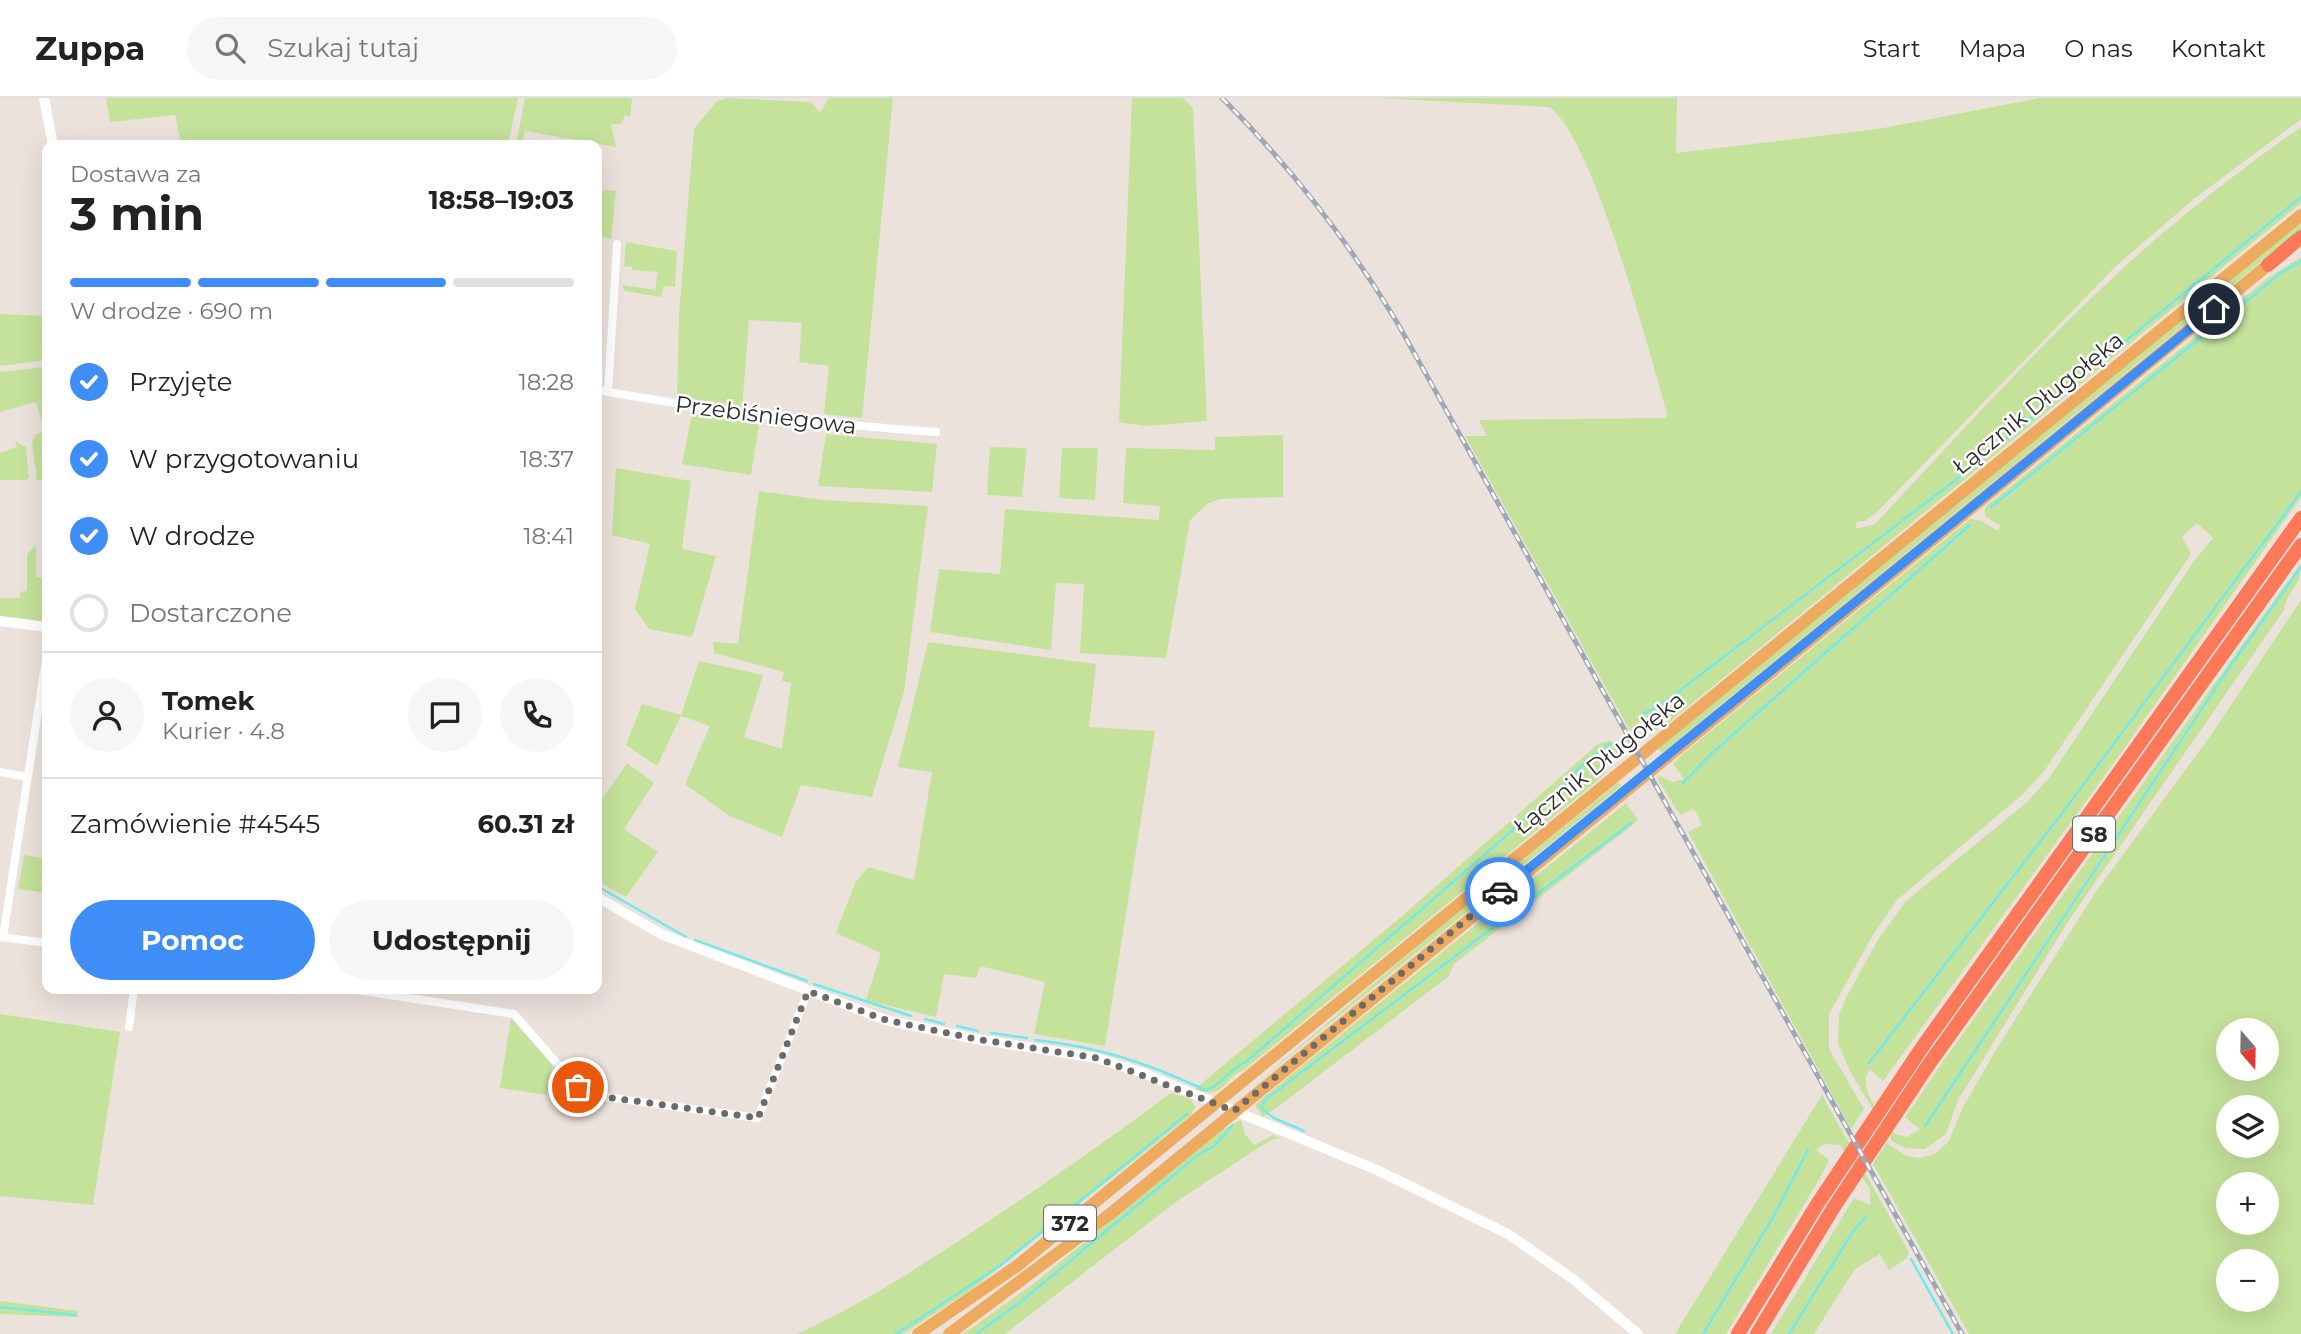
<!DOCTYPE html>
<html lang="pl">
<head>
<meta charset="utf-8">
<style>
  :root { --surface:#fff; --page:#f6f6f6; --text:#222; --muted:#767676; --line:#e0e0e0; --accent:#3f8df6 }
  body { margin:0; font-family:Montserrat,sans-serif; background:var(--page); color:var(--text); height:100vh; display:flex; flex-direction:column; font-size:26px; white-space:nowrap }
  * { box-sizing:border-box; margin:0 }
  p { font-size:23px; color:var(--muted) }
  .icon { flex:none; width:38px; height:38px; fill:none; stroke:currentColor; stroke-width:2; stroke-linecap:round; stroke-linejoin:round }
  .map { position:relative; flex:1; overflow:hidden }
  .panel { position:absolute; left:42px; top:42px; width:560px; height:854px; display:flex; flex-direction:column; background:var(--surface); border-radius:14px; box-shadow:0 7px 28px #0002 }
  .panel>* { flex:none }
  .needle { width:46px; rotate:160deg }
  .fabs { position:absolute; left:2216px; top:920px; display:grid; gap:14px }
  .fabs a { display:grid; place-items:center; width:63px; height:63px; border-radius:50%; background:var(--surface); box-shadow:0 7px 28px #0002; font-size:35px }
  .pin { position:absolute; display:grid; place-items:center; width:60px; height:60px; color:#fff; margin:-30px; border:4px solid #fff; border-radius:50%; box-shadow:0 2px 7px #0007 }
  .courier { position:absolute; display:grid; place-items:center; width:70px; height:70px; margin:-35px; border:5px solid #3f8df6; border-radius:50%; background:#fff; color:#222; box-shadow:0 2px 9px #0007 }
  .head em { font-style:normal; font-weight:700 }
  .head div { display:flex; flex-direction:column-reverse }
  .head { display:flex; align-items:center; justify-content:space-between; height:119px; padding:0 28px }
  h1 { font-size:46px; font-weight:700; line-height:52px }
  .bar { display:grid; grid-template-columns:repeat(4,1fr); gap:10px 7px; align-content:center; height:84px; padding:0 28px }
  .bar i { height:9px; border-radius:5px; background:var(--line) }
  .bar .active { background:var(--accent) }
  .bar p { grid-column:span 4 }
  .line { display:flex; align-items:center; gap:18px; padding:0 28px; border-top:2px solid var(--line) }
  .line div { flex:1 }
  .round { display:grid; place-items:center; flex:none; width:74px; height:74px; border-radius:37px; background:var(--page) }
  ol { padding:0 28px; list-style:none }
  li { display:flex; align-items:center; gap:21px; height:77px }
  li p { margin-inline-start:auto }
  li .icon { padding:7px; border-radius:50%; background:var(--accent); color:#fff; stroke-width:4 }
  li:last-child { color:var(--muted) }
  li i { width:38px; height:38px; border:4px solid var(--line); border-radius:50% }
  .cta { display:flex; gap:14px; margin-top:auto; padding:14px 28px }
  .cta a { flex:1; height:80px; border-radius:42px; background:var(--accent); color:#fff; font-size:28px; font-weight:700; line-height:80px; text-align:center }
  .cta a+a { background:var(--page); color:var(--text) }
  header { display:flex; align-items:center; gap:42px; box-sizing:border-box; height:98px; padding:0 35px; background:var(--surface); border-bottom:2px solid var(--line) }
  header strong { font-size:33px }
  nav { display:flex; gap:38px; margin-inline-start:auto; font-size:24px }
  .search { width:490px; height:63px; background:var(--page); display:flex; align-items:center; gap:18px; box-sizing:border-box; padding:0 24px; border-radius:38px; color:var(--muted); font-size:26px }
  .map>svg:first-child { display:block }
  .green { fill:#c4e29a; fill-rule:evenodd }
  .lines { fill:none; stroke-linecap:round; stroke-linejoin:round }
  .stream { stroke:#71e9ec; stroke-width:2.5 }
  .minor { stroke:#fff; stroke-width:8 }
  .tertiary { stroke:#fff; stroke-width:10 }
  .primary { stroke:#eeaa5f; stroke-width:12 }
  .motorway { stroke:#fb7858; stroke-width:14 }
  .rail-casing { stroke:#9fa7b4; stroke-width:5 }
  .rail { stroke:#fff; stroke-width:2.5; stroke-dasharray:8; stroke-linecap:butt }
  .done { stroke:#6e6a68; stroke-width:7; stroke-dasharray:0 12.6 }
  .route { stroke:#3f8df6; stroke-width:9 }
  .labels { text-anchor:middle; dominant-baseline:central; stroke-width:5; stroke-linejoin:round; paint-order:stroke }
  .shield { fill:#fff; stroke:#6a6a6a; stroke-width:2 }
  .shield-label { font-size:21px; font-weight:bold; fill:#2a2a2a }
  .street-label { font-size:23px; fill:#2a2a2a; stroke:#fff }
</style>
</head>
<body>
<header>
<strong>Zuppa</strong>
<div class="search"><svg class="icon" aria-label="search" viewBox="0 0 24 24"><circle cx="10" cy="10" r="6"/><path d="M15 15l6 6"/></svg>Szukaj tutaj</div>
<nav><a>Start</a><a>Mapa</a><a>O nas</a><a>Kontakt</a></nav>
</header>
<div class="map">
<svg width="2301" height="1236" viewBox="0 0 2301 1236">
  <rect width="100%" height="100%" fill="#ece2dc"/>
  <path class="green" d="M 106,0 L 518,0 L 508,47 L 181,47 L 175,17 L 110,24 Z
    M 525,0 L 632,0 L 630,19 L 625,17 L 621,26 L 611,26 L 616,49 L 525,33 L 522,47 L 516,47 Z
    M 727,0 L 811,4 L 820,15 L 829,0 L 893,0 L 862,320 L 824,316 L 829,268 L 799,264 L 802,225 L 749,222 L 742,311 L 677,301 L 679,217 L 694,31 L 717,3 Z
    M 1132,0 L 1183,0 L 1193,10 L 1207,323 L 1146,328 L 1119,324 Z
    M 1378,0 L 1677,0 L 1676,55 L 1878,31 L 2040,0 L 2301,0 L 2301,21 L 2195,100 L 2115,169 L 1877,414 L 1865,423 L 1857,424 L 1855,431 L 1875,426 C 1964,331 2052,232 2150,146 C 2198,104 2249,66 2301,29 L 2301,105 L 1667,626 L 1665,624 L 1654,633 L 1643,619 L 1638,625 L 1638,647 L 1465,338 L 1487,338 L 1479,322 L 1666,320 L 1667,315 C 1648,251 1595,45 1550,9 Z
    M 597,91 L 616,93 L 611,141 L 597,138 Z
    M 2301,123 L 2301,131 L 1662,655 L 1658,650 Z
    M 626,144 L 677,153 L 675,189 L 664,188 L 661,199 L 625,193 L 622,187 L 655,192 L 658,174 L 632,172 L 632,169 L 624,168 Z
    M 2301,159 L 2301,399 L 2111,669 L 1883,983 L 1870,971 C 1855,990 1884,1020 1895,1036 L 1907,1039 L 1920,1031 L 1905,1020 L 1942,965 L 2301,465 C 2301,492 2286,493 2284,512 L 2069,822 L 1958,1002 L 1946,1036 L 1925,1051 L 1905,1050 L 1892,1043 L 1851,975 L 1838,946 L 1839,916 L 1847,898 L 1879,840 L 1906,803 L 2026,705 L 2049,680 L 2194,463 L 2213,440 L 2197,425 L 2182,439 L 2191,456 L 2045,672 L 2022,697 L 1897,802 L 1873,837 L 1829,916 L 1829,951 L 1864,1011 L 1851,1031 L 1688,734 L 1702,727 L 1694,711 L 1680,717 L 1657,680 L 1660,678 L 1673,684 L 1684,681 L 1673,666 L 1683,656 L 1970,421 L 1979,422 L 1998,433 L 2000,428 L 1985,418 L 1985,409 L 2268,180 Z
    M 0,216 L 47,218 L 47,262 L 0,268 Z
    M 47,269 L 47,322 L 42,324 L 36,304 L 0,314 L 0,274 Z
    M 692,316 L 759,326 L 751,377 L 682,366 Z
    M 47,332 L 47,382 L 37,382 L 32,345 L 35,337 Z
    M 826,336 L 937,346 L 932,394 L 818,388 Z
    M 1283,337 L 1283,399 L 1220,401 L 1207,406 L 1190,422 L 1166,560 L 1080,555 L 1084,486 L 1056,485 L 1051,552 L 930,534 L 939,471 L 1000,476 L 1005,411 L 1159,422 L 1160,408 L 1123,405 L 1126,350 L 1215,352 L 1215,339 Z
    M 15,343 L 26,349 L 29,380 L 26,382 L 0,382 L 0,355 L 17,349 Z
    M 990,349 L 1027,350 L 1022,399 L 987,397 Z
    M 1062,350 L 1098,350 L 1095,402 L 1059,400 Z
    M 616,370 L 691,383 L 682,451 L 716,458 L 692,539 L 649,531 L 635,511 L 650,446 L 612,437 Z
    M 759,393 L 823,402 L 928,408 L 904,594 L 872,699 L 801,687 L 782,739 L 729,718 L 685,686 L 710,628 L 681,618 L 657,668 L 626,647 L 642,606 L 681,617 L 699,563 L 763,577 L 744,639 L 782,651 L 791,585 L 782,583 L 784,574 L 714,555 L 713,544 L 738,546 Z
    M 36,447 L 36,479 L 47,480 L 47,525 L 0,519 L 0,500 L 20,500 L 20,494 L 27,493 L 27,456 Z
    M 2301,502 L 2301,1236 L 1969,1236 L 1873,1066 L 1887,1045 L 1906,1058 L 1920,1060 L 1935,1056 L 1949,1043 L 1963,1009 L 1997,950 L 2097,792 L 2211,637 ZM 2228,933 L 2266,933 L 2266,971 L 2228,971 ZM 2228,1010 L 2266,1010 L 2266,1048 L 2228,1048 ZM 2228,1087 L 2266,1087 L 2266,1125 L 2228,1125 ZM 2228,1164 L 2266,1164 L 2266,1202 L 2228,1202 Z
    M 928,544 L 1096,566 L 1089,629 L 1155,633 L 1105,948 L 1034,936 L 1045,884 L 980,868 L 976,880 L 944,876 L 936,919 L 866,902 L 881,855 L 836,835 L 855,785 L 868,769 L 914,782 L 932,674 L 898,669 Z
    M 1609,643 L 1613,644 L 1621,660 L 1608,655 L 1596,658 L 1607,673 L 1597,683 L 1244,972 C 1222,979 1226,1004 1195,991 L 1401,819 L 1598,646 Z
    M 627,665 L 654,685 L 624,731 L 658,754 L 626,799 L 597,783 L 597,709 Z
    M 1619,684 L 1621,688 L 1247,993 L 1432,836 Z
    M 1626,705 L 1638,722 L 1629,730 L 1454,866 L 1449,878 L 1275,1011 L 1263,1019 L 1255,1007 L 1259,1003 Z
    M 24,757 L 47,761 L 47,795 L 18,791 Z
    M 0,916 L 120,934 L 93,1107 L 0,1098 Z
    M 511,920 L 552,967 L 547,997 L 500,990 Z
    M 1171,995 L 1191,1001 L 1195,1009 L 1191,1017 L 971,1192 L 903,1236 L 797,1236 C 868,1204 930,1162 995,1119 C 1055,1079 1113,1038 1171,995 Z
    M 1822,997 L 1909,1154 L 1907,1160 L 1889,1172 L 1880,1156 L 1855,1171 L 1814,1236 L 1771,1236 L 1854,1100 L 1870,1107 L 1870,1091 L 1840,1047 L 1824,1046 L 1816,1052 L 1829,1062 L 1820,1080 L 1726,1236 L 1675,1236 Z
    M 1241,1022 L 1245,1036 L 1254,1047 L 1273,1037 L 1280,1040 L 1271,1042 L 1177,1103 L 1005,1236 L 963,1236 L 1032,1187 L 1222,1032 Z
    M 0,1203 L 78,1213 L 78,1219 L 0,1216 Z"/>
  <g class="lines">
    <path class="stream" d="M 1991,409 L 2281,175 L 2301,163
      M 1642,617 L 1666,603 L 1966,374 L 2301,99
      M 1683,685 L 1711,656 L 1970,427
      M 597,788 L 686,839
      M 695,842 L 807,883
      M 814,886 L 911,918
      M 925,921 L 944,926
      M 957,928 L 978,933
      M 991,935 L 1027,940
      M 1035,942 C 1100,949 1147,965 1205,992 C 1223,988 1229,970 1246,964 L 1561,690 L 1588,661 L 1610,646
      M 1869,965 L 2063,714 L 2301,394
      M 1925,1028 L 2229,570 L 2301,469
      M 1304,1033 L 1274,1020 L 1262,1011 L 1262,1007 L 1265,1002 L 1631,725
      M 1911,1161 L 1953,1236
      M 0,1209 L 75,1217
      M 896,1236 L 1001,1167 L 1187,1016
      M 976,1236 L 1023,1202 L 1198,1057 L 1214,1048 L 1233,1027
      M 1703,1236 L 1773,1119 L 1808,1052
      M 1789,1236 L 1854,1132 L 1866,1119"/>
    <path class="minor" d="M 597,292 C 709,312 822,326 936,334
      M 608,294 L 617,146
      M 0,674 L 27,679
      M 0,839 L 47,845
      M 3,839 L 47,555
      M 350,891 L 514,916 L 584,996 L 758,1020 L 808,893
      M 129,929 L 134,891"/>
    <path class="tertiary" d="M 44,0 L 53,47
      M 0,523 L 47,529
      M 597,799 L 661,836 L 886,922 L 976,941 L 1097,960 L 1143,975 L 1266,1026 L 1377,1072 L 1508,1136 L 1573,1181 L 1638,1236"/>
    <path class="primary" d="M 918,1236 L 1017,1168 L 2301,117
      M 949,1236 L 1110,1116 L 2268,167"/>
    <path class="motorway" d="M 2268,167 L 2301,139
      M 1738,1236 L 1818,1105 L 1923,948 L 2301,420
      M 1757,1236 L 1832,1112 L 1929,966 L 2301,447"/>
    <g class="rail-casing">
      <path id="rail" d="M 1222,0 C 1290,68 1349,144 1398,226 L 1962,1236"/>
    </g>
    <use href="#rail" class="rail"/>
  </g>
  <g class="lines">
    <path class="done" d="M 578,989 L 584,996 L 758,1020 L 808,893 L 886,922 L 976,941 L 1097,960 L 1234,1013 L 1500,794"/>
    <path class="route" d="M 1500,794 L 2214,211"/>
  </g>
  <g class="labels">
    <g class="shield">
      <rect x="2073" y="718.5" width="42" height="35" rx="5"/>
      <rect x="1044" y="1107.5" width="52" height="35" rx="5"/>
    </g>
    <g class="shield-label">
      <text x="2094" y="736">S8</text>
      <text x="1070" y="1125">372</text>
    </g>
    <g class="street-label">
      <text transform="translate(2038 305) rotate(-39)">Łącznik Długołęka</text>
      <text transform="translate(766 317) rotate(7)">Przebiśniegowa</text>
      <text transform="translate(1599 665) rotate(-39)">Łącznik Długołęka</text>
    </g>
  </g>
</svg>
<div class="fabs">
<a><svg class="needle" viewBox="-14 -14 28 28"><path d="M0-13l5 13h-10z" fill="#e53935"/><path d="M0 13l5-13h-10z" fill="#767676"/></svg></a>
<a><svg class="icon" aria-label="layers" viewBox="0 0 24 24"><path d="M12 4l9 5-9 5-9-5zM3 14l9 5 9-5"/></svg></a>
<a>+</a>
<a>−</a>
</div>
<div class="pin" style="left:578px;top:989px;background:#ea580c"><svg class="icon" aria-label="bag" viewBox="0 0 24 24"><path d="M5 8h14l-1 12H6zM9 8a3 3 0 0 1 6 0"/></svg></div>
<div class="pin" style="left:2214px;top:211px;background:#1f2937"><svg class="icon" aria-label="home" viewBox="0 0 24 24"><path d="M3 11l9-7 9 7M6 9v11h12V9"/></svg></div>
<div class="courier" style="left:1500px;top:794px"><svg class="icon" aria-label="car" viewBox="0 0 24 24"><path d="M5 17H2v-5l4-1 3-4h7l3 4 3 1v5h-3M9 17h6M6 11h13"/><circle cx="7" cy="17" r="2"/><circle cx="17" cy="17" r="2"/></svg></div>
<section class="panel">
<div class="head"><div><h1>3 min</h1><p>Dostawa za</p></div><em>18:58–19:03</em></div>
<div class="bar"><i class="active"></i><i class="active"></i><i class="active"></i><i></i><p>W drodze · 690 m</p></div>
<ol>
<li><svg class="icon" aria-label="check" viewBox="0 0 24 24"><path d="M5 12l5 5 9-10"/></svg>Przyjęte<p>18:28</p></li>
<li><svg class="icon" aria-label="check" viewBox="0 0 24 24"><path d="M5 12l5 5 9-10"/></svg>W przygotowaniu<p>18:37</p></li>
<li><svg class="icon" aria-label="check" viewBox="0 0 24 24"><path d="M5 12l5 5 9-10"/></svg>W drodze<p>18:41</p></li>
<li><i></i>Dostarczone</li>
</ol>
<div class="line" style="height:126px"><a class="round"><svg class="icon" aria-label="person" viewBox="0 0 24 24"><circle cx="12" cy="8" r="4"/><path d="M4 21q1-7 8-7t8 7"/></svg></a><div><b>Tomek</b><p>Kurier · 4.8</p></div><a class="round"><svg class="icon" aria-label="chat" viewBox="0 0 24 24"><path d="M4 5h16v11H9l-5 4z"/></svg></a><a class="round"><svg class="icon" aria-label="phone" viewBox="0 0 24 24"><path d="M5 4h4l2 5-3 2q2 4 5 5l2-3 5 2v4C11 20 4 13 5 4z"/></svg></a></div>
<div class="line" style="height:91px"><div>Zamówienie #4545</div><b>60.31 zł</b></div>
<div class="cta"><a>Pomoc</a><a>Udostępnij</a></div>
</section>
</div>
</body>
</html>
